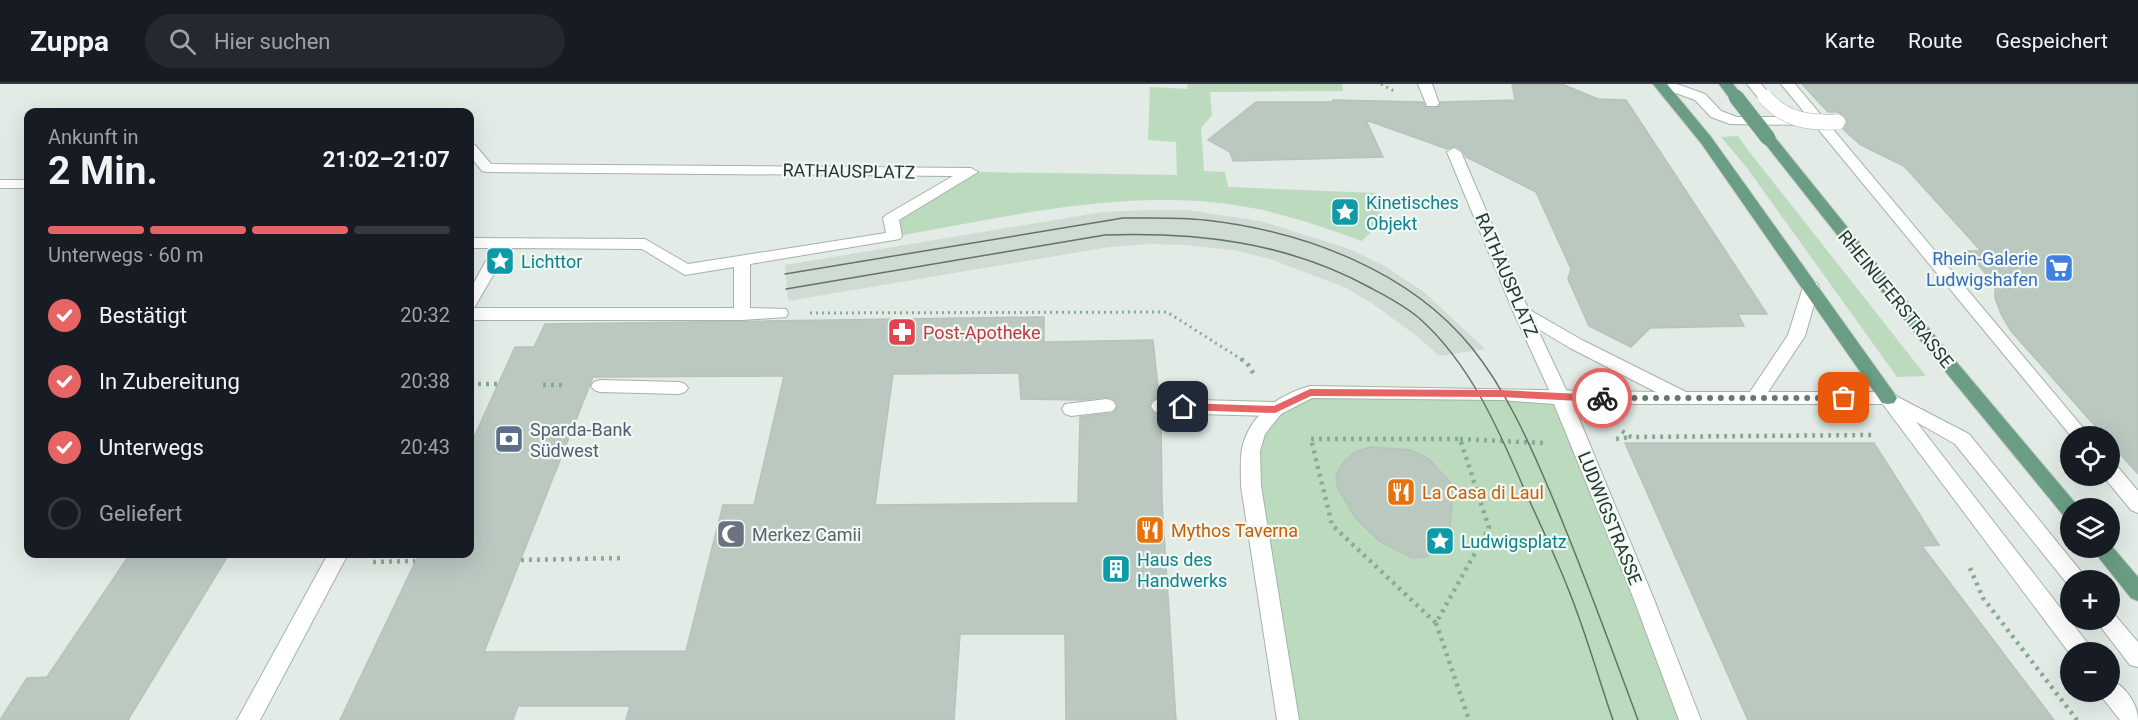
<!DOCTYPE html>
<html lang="de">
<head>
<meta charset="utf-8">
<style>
  :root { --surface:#171b24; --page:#242831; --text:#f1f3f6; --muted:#9ea1a6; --line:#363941; --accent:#e66564 }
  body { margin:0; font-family:Roboto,sans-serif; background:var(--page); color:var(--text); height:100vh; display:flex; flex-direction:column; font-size:22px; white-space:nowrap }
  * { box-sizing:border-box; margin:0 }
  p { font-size:20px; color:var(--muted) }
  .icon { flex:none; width:33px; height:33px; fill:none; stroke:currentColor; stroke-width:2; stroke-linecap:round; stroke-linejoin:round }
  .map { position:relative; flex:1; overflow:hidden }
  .details { position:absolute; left:24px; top:24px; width:450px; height:450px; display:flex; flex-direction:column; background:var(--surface); border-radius:12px; box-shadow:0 6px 24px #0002 }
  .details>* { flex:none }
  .fabs { position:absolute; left:2060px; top:342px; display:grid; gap:12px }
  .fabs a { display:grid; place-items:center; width:60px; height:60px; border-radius:50%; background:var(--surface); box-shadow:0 6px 24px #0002; font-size:30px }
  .pin { position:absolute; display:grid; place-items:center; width:51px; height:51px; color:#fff; margin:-26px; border-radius:12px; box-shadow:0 3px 9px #0006 }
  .courier { position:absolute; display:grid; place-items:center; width:60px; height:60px; margin:-30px; border:4px solid #e66564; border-radius:50%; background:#fff; color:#222; box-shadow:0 2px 8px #0007 }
  .head em { font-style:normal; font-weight:700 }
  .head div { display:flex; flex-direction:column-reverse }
  .head { display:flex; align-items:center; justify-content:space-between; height:102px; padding:0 24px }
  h1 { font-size:39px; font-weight:700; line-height:45px }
  .bar { display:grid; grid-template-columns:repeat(4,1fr); gap:9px 6px; align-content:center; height:72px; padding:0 24px }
  .bar i { height:8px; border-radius:4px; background:var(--line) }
  .bar .active { background:var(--accent) }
  .bar p { grid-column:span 4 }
  ol { padding:0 24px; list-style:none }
  li { display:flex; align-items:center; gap:18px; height:66px }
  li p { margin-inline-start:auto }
  li .icon { padding:6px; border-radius:50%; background:var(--accent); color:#fff; stroke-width:4 }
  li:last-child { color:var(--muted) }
  li i { width:33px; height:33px; border:3px solid var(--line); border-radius:50% }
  header { display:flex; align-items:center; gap:36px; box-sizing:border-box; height:84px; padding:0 30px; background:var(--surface); border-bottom:2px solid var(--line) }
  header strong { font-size:28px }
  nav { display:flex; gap:33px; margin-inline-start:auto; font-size:21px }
  .search { width:420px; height:54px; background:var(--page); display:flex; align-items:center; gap:15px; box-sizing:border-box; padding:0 21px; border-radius:33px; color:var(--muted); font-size:22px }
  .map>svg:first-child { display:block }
  .built { fill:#d0dbd3 }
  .green { fill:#bcdabd }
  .building { fill:#bac8c0; stroke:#b5c4ba; stroke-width:1.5; fill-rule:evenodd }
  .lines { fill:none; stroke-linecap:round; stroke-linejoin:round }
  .service-casing { stroke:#a5b2ab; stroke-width:2 }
  .pedestrian-casing { stroke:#a5b2ab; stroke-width:2 }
  .minor-casing { stroke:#a5b2ab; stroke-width:2 }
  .secondary-casing { stroke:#a1b6aa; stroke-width:2 }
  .primary-casing { stroke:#c1c8c5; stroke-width:2 }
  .path-far1 { stroke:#85ac96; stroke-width:3; stroke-dasharray:2 4; stroke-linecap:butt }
  .path { stroke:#85ac96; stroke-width:4.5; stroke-dasharray:3 5; stroke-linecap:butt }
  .service { fill:#fff; fill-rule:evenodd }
  .pedestrian { fill:#fff; fill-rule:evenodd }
  .minor { fill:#fff; fill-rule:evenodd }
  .secondary { fill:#fff; fill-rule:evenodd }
  .primary { fill:#6a9d83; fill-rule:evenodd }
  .tram { stroke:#5e766a; stroke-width:1.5 }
  .service-bridge-casing { stroke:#a5b2ab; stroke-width:16; stroke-linecap:butt }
  .primary-bridge-casing { stroke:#c1c8c5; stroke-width:16; stroke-linecap:butt }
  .service-bridge { stroke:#fff; stroke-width:15 }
  .primary-bridge { stroke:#6a9d83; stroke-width:15 }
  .route { fill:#e66564 }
  .done { stroke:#66786f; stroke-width:6; stroke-dasharray:0 10.8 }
  .labels { text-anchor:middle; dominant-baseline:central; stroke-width:4.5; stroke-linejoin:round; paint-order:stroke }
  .street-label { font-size:18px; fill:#233a2f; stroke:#f2f8f3 }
  .culture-label { font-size:18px; fill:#0d838f; stroke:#f2f8f3; text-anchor:start }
  .shop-label { font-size:18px; fill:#366cbe; stroke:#f2f8f3; text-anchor:end }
  .health-label { font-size:18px; fill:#be3a42; stroke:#f2f8f3; text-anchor:start }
  .service-label { font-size:18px; fill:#4e5e75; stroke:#f2f8f3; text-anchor:start }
  .food-label { font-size:18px; fill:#c56008; stroke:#f2f8f3; text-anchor:start }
  .worship-label { font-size:18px; fill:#5b616d; stroke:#f2f8f3; text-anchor:start }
</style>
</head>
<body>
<header>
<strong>Zuppa</strong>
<div class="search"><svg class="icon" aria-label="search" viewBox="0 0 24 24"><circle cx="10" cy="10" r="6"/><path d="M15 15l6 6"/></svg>Hier suchen</div>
<nav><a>Karte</a><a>Route</a><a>Gespeichert</a></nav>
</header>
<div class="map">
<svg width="2138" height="636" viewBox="0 0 2138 636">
  <rect width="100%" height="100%" fill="#e2ebe5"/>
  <path class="built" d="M 1149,126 L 1187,126 L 1260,137 L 1350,165 L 1386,183 L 1424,208 L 1485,265 L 1439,272 L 1418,253 L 1373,220 L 1344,203 L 1270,175 L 1233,166 L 1185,161 L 1152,160 L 1109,163 L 788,217 L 785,181 L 1102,128 Z"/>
  <path class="green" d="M 1188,0 L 1342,0 L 1343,7 L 1210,8 L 1212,31 L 1201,44 L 1204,87 L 1225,88 L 1228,103 L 1377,109 L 1382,137 L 1362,157 C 1313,139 1262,122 1209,118 C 1104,109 1001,134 898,152 L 894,134 L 975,88 L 1177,91 L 1176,58 L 1148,56 L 1150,3 L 1187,5 Z
    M 1738,52 L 1748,66 L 1926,292 L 1897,293 L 1747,84 L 1721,53 Z
    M 1310,308 L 1561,314 L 1690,636 L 1288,636 L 1251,402 L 1256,348 Z"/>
  <path class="building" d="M 1512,0 L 1562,0 L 1598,15 L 1626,16 L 1767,230 L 1738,230 L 1744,242 L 1650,244 L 1631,263 L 1589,242 L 1568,195 L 1571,185 L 1536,108 L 1466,73 L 1462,66 L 1455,62 L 1447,65 L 1366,36 L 1383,73 L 1233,77 L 1230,68 L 1208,56 L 1256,18 L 1332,18 L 1333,16 L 1423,18 L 1426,24 L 1437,24 L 1441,18 L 1515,16 Z
    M 1802,0 L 2138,0 L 2138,390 L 2109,358 L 2109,352 L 2104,352 L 2011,247 L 2001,230 L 1995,214 L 1995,200 L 1966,167 L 1981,167 L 1904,82 L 1861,61 L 1843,45 L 1847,38 L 1845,33 L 1837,28 L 1828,28 Z
    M 1044,233 L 1044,258 L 1153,256 L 1159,313 L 1152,316 L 1149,323 L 1153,329 L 1161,331 L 1162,419 L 1176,636 L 1066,636 L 1065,550 L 960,550 L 954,636 L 626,636 L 630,622 L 518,622 L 513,636 L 340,636 L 419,470 L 470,470 L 470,362 L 515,263 L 534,263 L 545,240 ZM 1019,289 L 1021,315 L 1081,316 L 1107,313 L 1114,315 L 1118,321 L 1113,329 L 1080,333 L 1078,419 L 875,421 L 893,290 ZM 784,292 L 754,421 L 723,421 L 686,567 L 484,568 L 593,293 Z
    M 1625,359 L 1874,359 L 1939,461 L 1922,462 L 2054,636 L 1748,636 Z
    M 1370,363 L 1411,366 L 1429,375 L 1450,398 L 1453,411 L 1450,443 L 1448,455 L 1439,467 L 1425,473 L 1412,474 L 1379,457 L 1355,433 L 1338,404 L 1336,391 L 1343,379 L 1354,369 Z
    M 130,470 L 229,470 L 128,636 L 0,636 L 27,594 L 47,593 Z"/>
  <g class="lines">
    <g class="service-casing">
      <path id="service" d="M 1418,0 L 1432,0 L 1439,19 L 1437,22 L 1427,22 Z
        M 1657,0 L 1677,0 L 1705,10 L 1721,27 L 1737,33 L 1807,33 L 1814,37 L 1807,41 L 1730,40 L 1711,33 L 1695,16 L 1659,3 Z
        M 1747,0 L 1761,0 L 1772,13 L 1770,16 L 1760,16 Z
        M 1454,64 L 1461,68 L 1529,227 L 1570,314 L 1567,319 L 1561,320 L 1555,319 L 1513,227 L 1447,68 Z
        M 600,296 L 679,298 L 685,300 L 688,304 L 685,308 L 679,310 L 600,308 L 594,306 L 591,302 L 594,298 Z
        M 1107,315 L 1113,317 L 1116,322 L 1113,327 L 1071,332 L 1065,330 L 1062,325 L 1065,320 Z
        M 1160,315 L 1275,318 L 1281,320 L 1284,325 L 1281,330 L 1275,332 L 1160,329 L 1154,327 L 1151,322 L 1154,317 Z"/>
    </g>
    <g class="pedestrian-casing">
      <path id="pedestrian" d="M 470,60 L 475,61 L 491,80 L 971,84 L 978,88 L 899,136 L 902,152 L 900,155 L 750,180 L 750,224 L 786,225 L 788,229 L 786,233 L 742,236 L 470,236 L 470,206 L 493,164 L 470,164 L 470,154 L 645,155 L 688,180 L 886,149 L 883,134 L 886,131 L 953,92 L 487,88 L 482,87 L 470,72 ZM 509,164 L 642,165 L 685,191 L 734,183 L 734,224 L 474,224 Z
        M 0,96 L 28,96 L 28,104 L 0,104 Z
        M 328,470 L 348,470 L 260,636 L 237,636 Z"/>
    </g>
    <g class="minor-casing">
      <path id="minor" d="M 1781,0 L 1795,0 L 2090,352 L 2071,352 Z
        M 1811,198 L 1817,199 L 1819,203 L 1805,252 L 1768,308 L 1888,308 L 1969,350 L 2083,490 L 2086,496 L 2070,496 L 2069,502 L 1955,360 L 1885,320 L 1573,320 L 1653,513 L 1701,636 L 1679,636 L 1633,513 L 1554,320 L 1501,316 L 1312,314 L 1281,330 L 1265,350 L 1260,367 L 1261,402 L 1299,636 L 1277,636 L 1241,402 C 1241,390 1240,376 1242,365 C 1249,331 1278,311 1310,302 L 1656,308 L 1570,264 L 1515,231 L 1513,227 L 1515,223 L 1521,221 L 1582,256 L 1686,308 L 1750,308 L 1788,251 L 1803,203 L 1805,199 Z
        M 2109,379 L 2116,381 L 2138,407 L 2138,429 L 2131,426 L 2103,392 L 2109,392 Z
        M 2109,528 L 2114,530 L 2138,558 L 2138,583 L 2130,581 L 2100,542 L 2097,536 L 2109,536 Z"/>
    </g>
    <g class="secondary-casing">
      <path id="secondary" d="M 1888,308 L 1894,309 L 2089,561 L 2092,568 L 2070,570 L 1882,319 L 1879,314 L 1882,309 Z
        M 2109,595 C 2125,601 2138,620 2138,636 L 2120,636 L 2101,612 L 2099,608 L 2109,608 Z"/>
    </g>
    <g class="primary-casing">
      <path id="primary" d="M 1653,0 L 1667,0 L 1711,53 L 1894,309 L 1897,314 L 1894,319 L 1888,320 L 1882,319 L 1701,59 Z
        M 1719,0 L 1733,0 L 1743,13 L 1741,16 L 1731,16 Z
        M 1768,50 L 1773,51 L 1948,268 L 2077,421 L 2079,424 L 2070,424 L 2070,434 L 2063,431 L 1936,276 L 1763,57 L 1761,54 Z
        M 2109,459 L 2138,493 L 2138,517 L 2131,514 L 2091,464 L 2109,464 Z"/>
    </g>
    <path class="path-far1" d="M 1381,0 L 1394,7
      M 810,229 L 1167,228 L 1244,277"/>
    <path class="path" d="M 1241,275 L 1247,279 L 1255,292
      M 470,300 L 499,300
      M 543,301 L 566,301
      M 1622,347 L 1631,353 L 1874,351
      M 1311,355 L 1460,355 L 1489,444 L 1436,539 L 1332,441 Z
      M 1460,355 L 1543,359
      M 1616,355 L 1631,353
      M 521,476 L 625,474
      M 373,478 L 415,477
      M 1970,484 L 1983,514 L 2077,636
      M 1436,539 L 1469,636"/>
    <use href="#service" class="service"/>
    <use href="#pedestrian" class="pedestrian"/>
    <use href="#minor" class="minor"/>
    <use href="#secondary" class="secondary"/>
    <use href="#primary" class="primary"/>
    <path class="tram" d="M 785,190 L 1123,134 C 1150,134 1178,133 1205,136 C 1303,147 1409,186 1472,264 C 1505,305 1528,356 1548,403 C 1581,480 1609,558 1638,636
      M 786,205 L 1105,151 C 1198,148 1286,158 1369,203 C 1386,212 1404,221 1419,234 C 1470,279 1499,346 1525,407 C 1540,440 1556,473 1569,507 C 1586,549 1598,593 1613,636"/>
    <g class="service-bridge-casing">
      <path id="service-bridge" d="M 1765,13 C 1785,36 1807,39 1837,38"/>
    </g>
    <g class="primary-bridge-casing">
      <path id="primary-bridge" d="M 1736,13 L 1768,54"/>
    </g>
    <use href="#service-bridge" class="service-bridge"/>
    <use href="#primary-bridge" class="primary-bridge"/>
  </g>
  <path class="route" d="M 1310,305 L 1501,306 L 1602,311 L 1607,314 L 1602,318 L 1501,313 L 1311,312 L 1275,329 L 1183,326 L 1178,323 L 1183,319 L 1274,322 Z"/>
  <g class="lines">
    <path class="done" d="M 1602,314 L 1844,314"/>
  </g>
  <defs>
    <g id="sight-square" transform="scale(1.5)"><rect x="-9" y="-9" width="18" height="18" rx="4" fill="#0f9aa8" stroke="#f2f8f3"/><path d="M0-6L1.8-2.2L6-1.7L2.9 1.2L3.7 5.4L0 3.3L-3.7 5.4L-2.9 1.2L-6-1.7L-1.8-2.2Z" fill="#fff"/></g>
    <g id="supermarket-square" transform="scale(1.5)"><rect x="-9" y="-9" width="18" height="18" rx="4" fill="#3f7fe0" stroke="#f2f8f3"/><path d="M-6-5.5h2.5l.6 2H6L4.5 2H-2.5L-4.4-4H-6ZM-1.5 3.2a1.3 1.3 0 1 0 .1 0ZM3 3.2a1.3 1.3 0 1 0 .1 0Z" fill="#fff"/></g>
    <g id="pharmacy-square" transform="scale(1.5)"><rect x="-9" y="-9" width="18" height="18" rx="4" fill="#e0444e" stroke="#f2f8f3"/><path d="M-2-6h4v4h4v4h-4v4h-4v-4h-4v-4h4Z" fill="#fff"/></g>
    <g id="bank-square" transform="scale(1.5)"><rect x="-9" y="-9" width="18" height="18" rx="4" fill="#5c6f8a" stroke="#f2f8f3"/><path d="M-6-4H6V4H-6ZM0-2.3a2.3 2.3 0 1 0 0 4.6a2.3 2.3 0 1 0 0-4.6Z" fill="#fff"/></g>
    <g id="restaurant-square" transform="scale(1.5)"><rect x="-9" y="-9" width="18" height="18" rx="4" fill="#e8710a" stroke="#f2f8f3"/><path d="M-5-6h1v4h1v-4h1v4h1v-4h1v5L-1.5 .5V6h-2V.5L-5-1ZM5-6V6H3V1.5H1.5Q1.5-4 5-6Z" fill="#fff"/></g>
    <g id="mosque-square" transform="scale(1.5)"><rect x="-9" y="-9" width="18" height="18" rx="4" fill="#6b7280" stroke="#f2f8f3"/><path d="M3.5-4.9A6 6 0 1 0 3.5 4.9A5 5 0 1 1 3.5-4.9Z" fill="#fff"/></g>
    <g id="building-square" transform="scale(1.5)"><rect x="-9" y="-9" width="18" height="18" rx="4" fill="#0f9aa8" stroke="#f2f8f3"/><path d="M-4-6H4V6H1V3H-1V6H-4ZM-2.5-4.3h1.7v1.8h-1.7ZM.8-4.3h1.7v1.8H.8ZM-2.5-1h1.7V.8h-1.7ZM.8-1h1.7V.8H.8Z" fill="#fff"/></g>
  </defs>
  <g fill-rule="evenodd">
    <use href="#sight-square" x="1345" y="128"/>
    <use href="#sight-square" x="500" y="177"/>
    <use href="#supermarket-square" x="2059" y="184"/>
    <use href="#pharmacy-square" x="902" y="248"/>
    <use href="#bank-square" x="509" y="355"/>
    <use href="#restaurant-square" x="1401" y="408"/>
    <use href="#restaurant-square" x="1150" y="446"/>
    <use href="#mosque-square" x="731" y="450"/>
    <use href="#sight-square" x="1440" y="457"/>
    <use href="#building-square" x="1116" y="485"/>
  </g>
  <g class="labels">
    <g class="street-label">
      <text transform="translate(849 87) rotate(1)">RATHAUSPLATZ</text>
      <text transform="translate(1507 191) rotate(67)">RATHAUSPLATZ</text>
      <text transform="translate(1896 215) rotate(51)">RHEINUFERSTRASSE</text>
      <text transform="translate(1610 434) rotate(68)">LUDWIGSTRASSE</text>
    </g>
    <g class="culture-label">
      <text x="1366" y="118">Kinetisches<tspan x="1366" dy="21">Objekt</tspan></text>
      <text x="521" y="177">Lichttor</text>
      <text x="1461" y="457">Ludwigsplatz</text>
      <text x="1137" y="475">Haus des<tspan x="1137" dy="21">Handwerks</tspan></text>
    </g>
    <g class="shop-label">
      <text x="2038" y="174">Rhein-Galerie<tspan x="2038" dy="21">Ludwigshafen</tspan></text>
    </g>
    <g class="health-label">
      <text x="923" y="248">Post-Apotheke</text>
    </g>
    <g class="service-label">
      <text x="530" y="345">Sparda-Bank<tspan x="530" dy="21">Südwest</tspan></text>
    </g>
    <g class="food-label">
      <text x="1422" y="408">La Casa di Laul</text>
      <text x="1171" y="446">Mythos Taverna</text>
    </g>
    <g class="worship-label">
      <text x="752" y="450">Merkez Camii</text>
    </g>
  </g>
</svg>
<div class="fabs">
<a><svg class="icon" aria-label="locate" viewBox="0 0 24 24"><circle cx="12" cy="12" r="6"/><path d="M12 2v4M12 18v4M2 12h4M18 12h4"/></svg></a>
<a><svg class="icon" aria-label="layers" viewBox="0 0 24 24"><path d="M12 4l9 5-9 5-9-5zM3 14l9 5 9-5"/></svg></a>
<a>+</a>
<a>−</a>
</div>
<div class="pin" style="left:1844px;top:314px;background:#ea580c"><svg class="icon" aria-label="bag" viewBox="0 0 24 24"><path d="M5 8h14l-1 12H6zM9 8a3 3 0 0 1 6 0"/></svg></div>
<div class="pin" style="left:1183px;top:323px;background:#1f2937"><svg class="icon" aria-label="home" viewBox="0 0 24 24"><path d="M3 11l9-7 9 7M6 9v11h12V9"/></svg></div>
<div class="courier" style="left:1602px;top:314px"><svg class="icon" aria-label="bike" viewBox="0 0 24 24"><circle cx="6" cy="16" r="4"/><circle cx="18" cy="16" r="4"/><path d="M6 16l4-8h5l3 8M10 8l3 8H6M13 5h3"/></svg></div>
<section class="details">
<div class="head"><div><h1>2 Min.</h1><p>Ankunft in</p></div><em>21:02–21:07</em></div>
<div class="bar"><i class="active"></i><i class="active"></i><i class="active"></i><i></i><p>Unterwegs · 60 m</p></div>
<ol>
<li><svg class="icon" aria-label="check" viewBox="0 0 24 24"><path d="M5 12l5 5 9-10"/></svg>Bestätigt<p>20:32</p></li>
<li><svg class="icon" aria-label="check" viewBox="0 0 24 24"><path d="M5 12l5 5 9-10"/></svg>In Zubereitung<p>20:38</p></li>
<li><svg class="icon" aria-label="check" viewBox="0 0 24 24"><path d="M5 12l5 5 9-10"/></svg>Unterwegs<p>20:43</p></li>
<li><i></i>Geliefert</li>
</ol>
</section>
</div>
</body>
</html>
